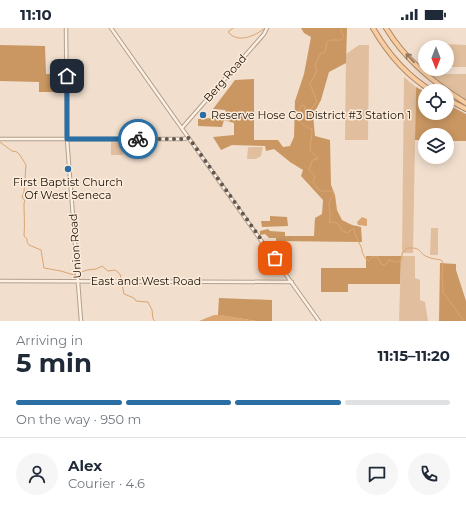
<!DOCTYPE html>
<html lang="en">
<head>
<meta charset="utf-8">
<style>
  :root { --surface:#fff; --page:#f6f6f7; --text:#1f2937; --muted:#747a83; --line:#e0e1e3; --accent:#2a6ea3 }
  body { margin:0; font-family:Montserrat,sans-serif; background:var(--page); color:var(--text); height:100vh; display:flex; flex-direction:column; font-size:15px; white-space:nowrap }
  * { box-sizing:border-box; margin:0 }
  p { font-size:13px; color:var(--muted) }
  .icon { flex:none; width:22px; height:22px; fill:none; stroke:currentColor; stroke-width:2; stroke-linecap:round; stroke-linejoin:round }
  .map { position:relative; height:293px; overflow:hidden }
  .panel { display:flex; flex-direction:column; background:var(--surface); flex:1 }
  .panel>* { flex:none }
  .needle { width:26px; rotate:180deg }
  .buttons { position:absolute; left:418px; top:12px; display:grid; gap:8px }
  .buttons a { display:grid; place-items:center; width:36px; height:36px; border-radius:50%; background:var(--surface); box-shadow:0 2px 10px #0003; font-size:20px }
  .pin { position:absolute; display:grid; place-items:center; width:34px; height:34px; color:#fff; margin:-17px; border-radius:8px; box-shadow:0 2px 6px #0006 }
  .courier { position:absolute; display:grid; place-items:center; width:40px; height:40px; margin:-20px; border:3px solid #2a6ea3; border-radius:50%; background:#fff; color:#222; box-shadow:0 1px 5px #0007 }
  .head em { font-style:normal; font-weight:700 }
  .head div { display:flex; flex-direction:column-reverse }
  .head { display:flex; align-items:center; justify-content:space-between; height:68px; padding:0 16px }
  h1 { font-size:26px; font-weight:700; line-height:30px }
  .bar { display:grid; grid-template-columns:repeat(4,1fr); gap:6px 4px; align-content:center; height:48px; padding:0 16px }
  .bar i { height:5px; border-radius:3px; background:var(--line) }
  .bar .selected { background:var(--accent) }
  .bar p { grid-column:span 4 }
  .line { display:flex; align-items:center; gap:10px; padding:0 16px; border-top:1px solid var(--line) }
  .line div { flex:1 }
  .round { display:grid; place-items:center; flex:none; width:42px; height:42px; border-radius:21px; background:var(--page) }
  .status { display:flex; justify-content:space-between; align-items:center; height:28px; padding:0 20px; background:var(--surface); direction:ltr }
  .status svg { height:11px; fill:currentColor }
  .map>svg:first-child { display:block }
  .green { fill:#e1bf9e }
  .forest { fill:#ca9762 }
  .water { fill:#daa571 }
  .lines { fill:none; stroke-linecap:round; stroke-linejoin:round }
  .stream { stroke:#daa571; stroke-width:1 }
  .secondary-casing { stroke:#b1a08f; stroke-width:4.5 }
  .highway-casing { stroke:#aa8a6c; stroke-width:6 }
  .secondary { stroke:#fef0e3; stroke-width:2.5 }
  .highway { stroke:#facda1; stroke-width:4 }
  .oneway { stroke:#93785d }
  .done { stroke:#62574e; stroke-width:4; stroke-dasharray:0 7.2 }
  .route { stroke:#2a6ea3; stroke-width:5 }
  .poi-dot { fill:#2a6ea3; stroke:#feecda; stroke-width:1.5 }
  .labels { text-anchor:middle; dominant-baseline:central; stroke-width:3; stroke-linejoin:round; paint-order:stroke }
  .street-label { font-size:11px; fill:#150f09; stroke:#feecda }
  .poi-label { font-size:11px; fill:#150f09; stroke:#feecda; text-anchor:start }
</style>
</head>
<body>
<div class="status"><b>11:10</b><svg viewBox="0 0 49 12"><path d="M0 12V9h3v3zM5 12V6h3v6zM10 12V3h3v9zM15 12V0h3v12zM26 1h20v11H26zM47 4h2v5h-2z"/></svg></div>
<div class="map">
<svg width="466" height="293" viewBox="0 0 466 293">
  <rect width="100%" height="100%" fill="#f1decd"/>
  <path class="green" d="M 444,16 L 466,17 L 466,39 L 447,39 L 447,19 L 443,19 Z
    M 359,17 L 369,17 L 368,112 L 345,112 L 346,26 Z
    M 429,46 L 466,46 L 466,72 Z
    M 404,49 L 416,59 L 413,225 L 402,225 Z
    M 111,113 L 119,113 L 119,118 L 121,118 L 123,127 L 111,127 Z
    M 249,119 L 263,119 L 261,128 L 256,131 L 247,131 L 248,120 Z
    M 431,200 L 438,200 L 438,227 L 430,227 Z
    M 401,228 L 415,228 L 415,250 L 420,252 L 420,272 L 425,274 L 428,293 L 399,293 Z"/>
  <path class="forest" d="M 301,0 L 347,0 L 346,35 L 329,44 L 321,72 L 313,87 L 315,108 L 330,112 L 331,157 L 335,167 L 337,182 L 342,192 L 352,197 L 361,199 L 362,214 L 276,213 L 276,210 L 269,210 L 265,206 L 260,207 L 260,203 L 268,201 L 270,203 L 285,204 L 285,208 L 314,208 L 315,190 L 322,186 L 323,172 L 301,148 L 303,142 L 290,134 L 274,121 L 266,123 L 265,118 L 232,117 L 221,122 L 213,109 L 234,107 L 234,95 L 224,92 L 222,99 L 198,98 L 198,91 L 229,89 L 225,82 L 213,81 L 235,52 L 254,51 L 254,112 L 278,112 L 283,119 L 290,118 L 294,109 L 295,73 L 304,46 L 311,9 L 304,5 Z
    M 0,17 L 45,18 L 46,46 L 58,46 L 58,64 L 39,64 L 39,54 L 0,53 Z
    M 416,59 L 425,64 L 425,85 L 447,85 L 447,76 L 466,86 L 466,113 L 447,113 L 447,107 L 425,107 L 425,112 L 415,112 Z
    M 270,188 L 287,189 L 288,198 L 262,199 L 261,193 L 270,193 Z
    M 366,228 L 401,228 L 400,256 L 348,256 L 348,264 L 321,264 L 321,240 L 366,240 Z
    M 440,235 L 456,236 L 456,242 L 466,273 L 466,293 L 439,293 Z
    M 219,270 L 272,272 L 272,293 L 256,293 L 218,287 Z"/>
  <path class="water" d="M 362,189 L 367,191 L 367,198 L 358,197 L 357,194 Z
    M 214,287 L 221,287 L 256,293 L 199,293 Z"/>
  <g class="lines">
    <path class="stream" d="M 233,0 L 228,4 C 238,16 255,8 265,0
      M 340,0 L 344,9 L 341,12 L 331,12 L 327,14 L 325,24 L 320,26 L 315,37 L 317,43 L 310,56 L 317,74 L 307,86 L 305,86 L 305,78 L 302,77 L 296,86 C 299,93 304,99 312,101 C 312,109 310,115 310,123 L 317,129 L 317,132 L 314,131 L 312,133 L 309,142 L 315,148 L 313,154 L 320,163 L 332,163 L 334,166 C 324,179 333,180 329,194 L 334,194 L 340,197 L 341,202 L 347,205 L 354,200 L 355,206 L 362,221 L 362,224 L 365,230 L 369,233 L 372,229 L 378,229 L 381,236 L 385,237 L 389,232 L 396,234 L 402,231 L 402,225 L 407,220 C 424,219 418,226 428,229 C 432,231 437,231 441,232 L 443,234 L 442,246 L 443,264 L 464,293
      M 0,114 L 12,123 L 17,124 L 20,127 L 26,137 L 24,164 L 22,169 L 25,173 L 24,175 C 24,186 25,197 24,208 L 27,211 L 27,214 L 29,217 L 41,222 L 44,240 L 61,243 L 74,247 L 87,242 L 96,241 L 102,238 L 108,243 L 115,242 L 120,246 L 124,266 L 134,270 L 136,273 L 148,274 L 152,282 L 153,291 L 155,293"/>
    <g class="secondary-casing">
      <path id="secondary" d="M 66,0 L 67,111 L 81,293
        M 111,0 L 272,228
        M 182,100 L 264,6 L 267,0
        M 0,111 L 182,111 L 189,110
        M271.5 228a2.5 2.5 0 1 1 5 0a2.5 2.5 0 1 1-5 0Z
        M 274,230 L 319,293
        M 0,253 L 292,254"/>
    </g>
    <g class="highway-casing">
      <path id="highway" d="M 373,0 C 388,26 407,48 432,63
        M 386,0 C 405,32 435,56 466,75
        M 447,71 L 466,81"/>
    </g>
    <use href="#secondary" class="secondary"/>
    <use href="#highway" class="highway"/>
  </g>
  <defs><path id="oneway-shaft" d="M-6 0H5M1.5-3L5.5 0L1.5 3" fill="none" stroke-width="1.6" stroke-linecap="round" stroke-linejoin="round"/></defs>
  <use class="oneway" href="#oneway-shaft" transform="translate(410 30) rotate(-133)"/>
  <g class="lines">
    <path class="done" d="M 138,111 L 182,111 L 189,110 L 263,214 L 270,224 L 276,227 L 277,229 L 275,230"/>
    <path class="route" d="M 67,48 L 67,111 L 138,111"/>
  </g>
  <g class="poi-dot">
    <circle cx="203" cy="87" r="4"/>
    <circle cx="68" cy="141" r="4"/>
  </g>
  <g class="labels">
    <g class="street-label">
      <text transform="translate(225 50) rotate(-49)">Berg Road</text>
      <text transform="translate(75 218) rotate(-94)">Union Road</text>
      <text x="146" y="253">East and West Road</text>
    </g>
    <g class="poi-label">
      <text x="211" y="87">Reserve Hose Co District #3 Station 1</text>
      <text x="68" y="154" text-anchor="middle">First Baptist Church<tspan x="68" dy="13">Of West Seneca</tspan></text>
    </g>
  </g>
</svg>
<div class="buttons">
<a><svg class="needle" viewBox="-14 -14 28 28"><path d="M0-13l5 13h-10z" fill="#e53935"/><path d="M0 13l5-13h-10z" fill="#747a83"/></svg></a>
<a><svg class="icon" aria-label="locate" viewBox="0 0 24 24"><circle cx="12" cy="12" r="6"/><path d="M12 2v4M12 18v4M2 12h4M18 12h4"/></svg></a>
<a><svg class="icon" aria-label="layers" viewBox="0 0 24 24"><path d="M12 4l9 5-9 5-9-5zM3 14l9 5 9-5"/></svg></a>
</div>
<div class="pin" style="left:275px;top:230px;background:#ea580c"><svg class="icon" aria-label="bag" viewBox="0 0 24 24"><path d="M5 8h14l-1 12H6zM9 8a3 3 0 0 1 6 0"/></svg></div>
<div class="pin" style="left:67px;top:48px;background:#1f2937"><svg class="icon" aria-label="home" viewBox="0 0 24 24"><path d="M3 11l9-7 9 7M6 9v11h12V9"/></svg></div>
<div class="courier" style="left:138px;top:111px"><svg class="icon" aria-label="bike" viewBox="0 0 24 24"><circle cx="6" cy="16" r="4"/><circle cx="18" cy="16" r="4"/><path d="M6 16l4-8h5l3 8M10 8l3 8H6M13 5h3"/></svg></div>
</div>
<section class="panel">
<div class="head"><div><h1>5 min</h1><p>Arriving in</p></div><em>11:15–11:20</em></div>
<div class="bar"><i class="selected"></i><i class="selected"></i><i class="selected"></i><i></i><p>On the way · 950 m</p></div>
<div class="line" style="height:72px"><a class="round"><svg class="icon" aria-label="person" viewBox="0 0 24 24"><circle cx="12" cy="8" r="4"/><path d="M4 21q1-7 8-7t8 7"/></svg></a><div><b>Alex</b><p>Courier · 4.6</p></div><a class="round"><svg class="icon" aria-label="chat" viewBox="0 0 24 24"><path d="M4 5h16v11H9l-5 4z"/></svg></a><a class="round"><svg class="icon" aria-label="phone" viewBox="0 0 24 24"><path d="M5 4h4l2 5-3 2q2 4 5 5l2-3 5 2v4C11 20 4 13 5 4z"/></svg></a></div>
</section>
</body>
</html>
